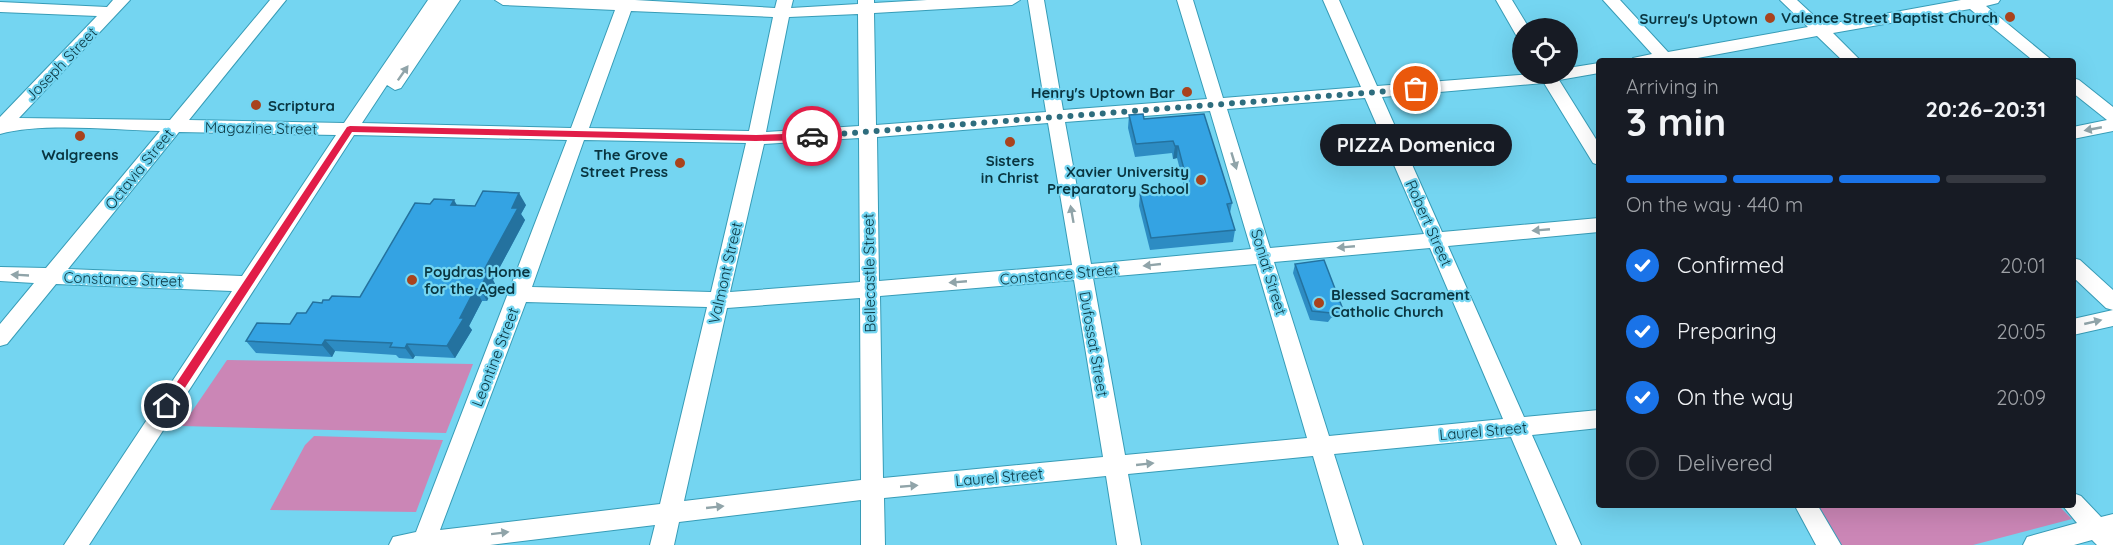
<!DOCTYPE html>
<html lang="en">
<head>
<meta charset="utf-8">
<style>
  :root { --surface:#171b24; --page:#242831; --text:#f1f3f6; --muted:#9ea1a6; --line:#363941; --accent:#1a73e8 }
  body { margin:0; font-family:Quicksand,sans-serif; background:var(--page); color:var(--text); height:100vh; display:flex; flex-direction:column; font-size:22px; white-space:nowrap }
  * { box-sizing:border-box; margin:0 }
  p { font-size:20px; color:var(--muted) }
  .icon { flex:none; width:33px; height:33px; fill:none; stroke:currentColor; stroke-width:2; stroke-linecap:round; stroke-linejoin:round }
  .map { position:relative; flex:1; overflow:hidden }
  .drawer { position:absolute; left:1596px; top:58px; width:480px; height:450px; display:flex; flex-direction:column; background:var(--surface); border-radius:6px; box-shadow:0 6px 24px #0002 }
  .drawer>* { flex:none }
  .tools { position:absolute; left:1512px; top:18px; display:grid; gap:12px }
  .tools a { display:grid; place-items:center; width:66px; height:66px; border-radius:50%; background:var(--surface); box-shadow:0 6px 24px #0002; font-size:30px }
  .pin { position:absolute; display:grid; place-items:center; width:51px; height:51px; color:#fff; margin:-26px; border:3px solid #fff; border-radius:50%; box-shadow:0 2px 6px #0007 }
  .courier { position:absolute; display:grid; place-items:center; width:60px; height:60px; margin:-30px; border:4px solid #e11d48; border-radius:50%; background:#fff; color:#222; box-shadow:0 2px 8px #0007 }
  .bubble { position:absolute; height:42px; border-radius:21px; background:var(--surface); box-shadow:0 6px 24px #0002; font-size:20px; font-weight:800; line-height:42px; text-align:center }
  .head em { font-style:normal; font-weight:800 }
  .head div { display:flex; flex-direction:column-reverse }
  .head { display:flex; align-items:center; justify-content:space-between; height:102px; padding:0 30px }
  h1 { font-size:39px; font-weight:800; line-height:45px }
  .bar { display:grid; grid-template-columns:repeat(4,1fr); gap:9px 6px; align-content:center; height:72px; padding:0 30px }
  .bar i { height:8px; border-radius:4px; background:var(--line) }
  .bar .current { background:var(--accent) }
  .bar p { grid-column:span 4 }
  ol { padding:0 30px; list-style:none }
  li { display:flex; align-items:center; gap:18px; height:66px }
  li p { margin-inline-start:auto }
  li .icon { padding:6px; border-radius:50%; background:var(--accent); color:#fff; stroke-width:4 }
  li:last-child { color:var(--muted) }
  li i { width:33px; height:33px; border:3px solid var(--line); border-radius:50% }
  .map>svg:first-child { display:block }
  .green { fill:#cb86b6 }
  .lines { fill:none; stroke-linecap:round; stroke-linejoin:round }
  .minor-casing { stroke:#379cb7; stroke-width:2 }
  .minor { fill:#fff; fill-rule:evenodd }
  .wall { fill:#2d8cc3 }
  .shaded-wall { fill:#24729f }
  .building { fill:#34a3e3; stroke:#24729f; stroke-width:1.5 }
  .oneway { fill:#90a4a9 }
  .route { fill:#e11d48 }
  .done { stroke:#2e6d7e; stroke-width:6; stroke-dasharray:0 10.8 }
  .poi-dot { fill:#a9431d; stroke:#74d5f1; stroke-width:2 }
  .labels { text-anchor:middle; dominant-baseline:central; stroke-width:4.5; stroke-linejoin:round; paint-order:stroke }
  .poi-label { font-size:15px; font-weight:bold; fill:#093540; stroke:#74d5f1; text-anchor:end }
  .street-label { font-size:15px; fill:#093540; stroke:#74d5f1 }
</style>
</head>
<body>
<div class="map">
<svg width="2113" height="545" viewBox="0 0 2113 545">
  <rect width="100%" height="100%" fill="#74d5f1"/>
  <path class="green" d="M 227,360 L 473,364 L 446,433 L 182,426 Z
    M 314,436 L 443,440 L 416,512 L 270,510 L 305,445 Z
    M 1816,506 L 2059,506 L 2072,519 L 1973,545 L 1840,545 Z"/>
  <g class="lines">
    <g class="minor-casing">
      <path id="minor" d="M 113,0 L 130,0 L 19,118 L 170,120 L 270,0 L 286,0 L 189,120 L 344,123 L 428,0 L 444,0 L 433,16 L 444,0 L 460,0 L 401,88 L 395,90 L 387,85 L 362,123 L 571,128 L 615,10 L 503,5 L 495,0 L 635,0 L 775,8 L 777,0 L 793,0 L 791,8 L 858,4 L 858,0 L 874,0 L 874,3 L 927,0 L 1020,0 L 1012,5 L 874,13 L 876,125 L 1046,112 L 1028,0 L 1044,0 L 1063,110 L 1207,99 L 1177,0 L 1193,0 L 1223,98 L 1361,87 L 1323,0 L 1339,0 L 1377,86 L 1534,74 L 1568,74 L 1568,68 L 1599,63 L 1599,73 L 1559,80 L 1599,144 L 1599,165 L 1593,163 L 1544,83 L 1382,97 L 1442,232 L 1599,218 L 1599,232 L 1448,246 L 1524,417 L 1599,410 L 1599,428 L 1532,435 L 1581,545 L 1557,545 L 1511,437 L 1334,454 L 1363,545 L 1339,545 L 1313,456 L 1128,474 L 1141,545 L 1117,545 L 1106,476 L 884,498 L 885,545 L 861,545 L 861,500 L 679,522 L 674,545 L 650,545 L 655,525 L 490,545 L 389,545 L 393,537 L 416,532 L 567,140 L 354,135 L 89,545 L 64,545 L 232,291 L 56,284 L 7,344 L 0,346 L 0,324 L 34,283 L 0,281 L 0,267 L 46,268 L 160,131 C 115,130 41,122 0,134 L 0,117 L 97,16 L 0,12 L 0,2 L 107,7 ZM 631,11 L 773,17 L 749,131 L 589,128 ZM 858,14 L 859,126 L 766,132 L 789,17 ZM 1365,98 L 1424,234 L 1270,248 L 1227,109 ZM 1210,111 L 1251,249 L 1091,264 L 1065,122 ZM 1048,123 L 1072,265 L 879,281 L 877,137 ZM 179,132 L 336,135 L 242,276 L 68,269 ZM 859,138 L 860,282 L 730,292 L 764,144 ZM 584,140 L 746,143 L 711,292 L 532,287 ZM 1430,248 L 1503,419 L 1329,436 L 1274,262 ZM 1256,264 L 1307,438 L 1125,455 L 1093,278 ZM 1074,280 L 1103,457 L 883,478 L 880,296 ZM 860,298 L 861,480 L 684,501 L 727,308 ZM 526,302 L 707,307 L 660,504 L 440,530 Z
        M 1496,0 L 1512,0 L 1529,28 L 1522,28 L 1522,36 L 1516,35 Z
        M 1603,0 L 1620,0 L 1668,52 L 1808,27 L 1780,0 L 1797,0 L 1824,25 L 1961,0 L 2000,0 L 1998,3 L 1986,6 L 2054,62 L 2035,62 L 1970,9 L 1833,33 L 1862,62 L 1844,62 L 1817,36 L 1676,62 L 1631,62 L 1633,58 L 1652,54 Z
        M 2073,78 L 2079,80 L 2113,107 L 2113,131 L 2073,139 L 2073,127 L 2107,120 L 2073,93 Z
        M 2073,258 L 2080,260 L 2113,290 L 2113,310 L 2106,308 L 2073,277 Z
        M 2113,310 L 2113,326 L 2073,335 L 2073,319 Z
        M 2073,493 L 2081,496 L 2101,517 L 2113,514 L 2113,545 L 2097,545 L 2092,540 L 2074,545 L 2023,545 L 2027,537 L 2077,523 L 2063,506 L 2073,506 Z
        M 1795,506 L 1818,506 L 1841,545 L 1816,545 Z"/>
    </g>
    <use href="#minor" class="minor"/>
  </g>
  <path class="wall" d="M 1204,114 L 1232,203 L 1230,213 L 1235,230 L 1233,242 L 1150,250 L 1139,206 L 1140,194 L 1185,189 L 1177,158 L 1173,159 L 1172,153 L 1135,157 L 1128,128 L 1129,115 L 1144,119 Z
    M 457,205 L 475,206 L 526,205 L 521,214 L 525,220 L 493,280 L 495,284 L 487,301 L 482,301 L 469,326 L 472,330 L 455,358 L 415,356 L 413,359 L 399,358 L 396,355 L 335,351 L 332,357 L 256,353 L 246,341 L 290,324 L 322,303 L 329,300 L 360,297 Z
    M 1295,264 L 1342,307 L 1340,317 L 1331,318 L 1328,322 L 1310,320 L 1293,273 Z"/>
  <path class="shaded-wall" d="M 1175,146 L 1178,146 L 1177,158 L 1173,159 Z
    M 519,193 L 526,205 L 521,214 L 525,220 L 493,280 L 495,284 L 487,301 L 480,289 L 483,272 L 512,208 Z
    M 454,200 L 461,212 L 451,205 Z
    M 475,289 L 482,301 L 469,326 L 472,330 L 455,358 L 447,346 L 460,318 Z
    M 325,340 L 335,351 L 332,357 L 322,345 Z
    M 407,344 L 415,356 L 413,359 L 405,348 Z"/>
  <path class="building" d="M 1143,114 L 1144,119 L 1204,114 L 1232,203 L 1227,204 L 1235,230 L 1151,238 L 1140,194 L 1189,189 L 1178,146 L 1175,146 L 1173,141 L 1136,144 L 1129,115 Z
    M 483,191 L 519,193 L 512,208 L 518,208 L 483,272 L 488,272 L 480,289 L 475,289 L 460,318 L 464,318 L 447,346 L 407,344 L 405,348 L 390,347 L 392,343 L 325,340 L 322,345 L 246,341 L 257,323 L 290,324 L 297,313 L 306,313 L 313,302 L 322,303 L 323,300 L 329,300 L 332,296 L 360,297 L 415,203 L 430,204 L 434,199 L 454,200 L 451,205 L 475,206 Z
    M 1324,260 L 1342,307 L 1334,309 L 1331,313 L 1312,311 L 1295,264 Z"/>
  <defs><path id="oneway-solid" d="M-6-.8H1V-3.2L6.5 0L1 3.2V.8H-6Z" transform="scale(1.5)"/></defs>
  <g class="oneway">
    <use href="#oneway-solid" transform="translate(403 73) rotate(-55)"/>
    <use href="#oneway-solid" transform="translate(2093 129) rotate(169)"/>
    <use href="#oneway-solid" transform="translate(1234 161) rotate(73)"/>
    <use href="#oneway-solid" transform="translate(1072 214) rotate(-100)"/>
    <use href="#oneway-solid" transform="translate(1541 230) rotate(175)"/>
    <use href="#oneway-solid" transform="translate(1346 247) rotate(175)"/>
    <use href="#oneway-solid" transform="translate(1152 265) rotate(174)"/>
    <use href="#oneway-solid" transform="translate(20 275) rotate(-177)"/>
    <use href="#oneway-solid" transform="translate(958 282) rotate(175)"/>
    <use href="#oneway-solid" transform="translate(2093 322) rotate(-13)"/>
    <use href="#oneway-solid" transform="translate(1145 464) rotate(-6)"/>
    <use href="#oneway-solid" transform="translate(909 486) rotate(-5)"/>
    <use href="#oneway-solid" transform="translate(715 507) rotate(-6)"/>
    <use href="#oneway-solid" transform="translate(500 533) rotate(-7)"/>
  </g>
  <path class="route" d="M 350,126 L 756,135 L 812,133 L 816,136 L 812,140 L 756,141 L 352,132 L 171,409 L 163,409 L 163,403 L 347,127 Z"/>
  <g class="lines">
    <path class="done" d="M 812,136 L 1416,89"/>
  </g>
  <g class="poi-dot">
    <circle cx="2010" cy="17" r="6"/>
    <circle cx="1770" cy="18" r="6"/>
    <circle cx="1187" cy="92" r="6"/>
    <circle cx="256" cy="105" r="6"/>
    <circle cx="80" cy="136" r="6"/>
    <circle cx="1010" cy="142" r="6"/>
    <circle cx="680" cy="163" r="6"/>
    <circle cx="1201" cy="180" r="6"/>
    <circle cx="412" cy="280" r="6"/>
    <circle cx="1319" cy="303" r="6"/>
  </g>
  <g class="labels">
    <g class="poi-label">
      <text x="1998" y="17">Valence Street Baptist Church</text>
      <text x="1758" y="18">Surrey's Uptown</text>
      <text x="1175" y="92">Henry's Uptown Bar</text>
      <text x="268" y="105" text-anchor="start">Scriptura</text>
      <text x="80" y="154" text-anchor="middle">Walgreens</text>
      <text x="668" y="154">The Grove<tspan x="668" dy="17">Street Press</tspan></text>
      <text x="1010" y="160" text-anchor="middle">Sisters<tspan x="1010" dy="17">in Christ</tspan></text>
      <text x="1189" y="171">Xavier University<tspan x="1189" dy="17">Preparatory School</tspan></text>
      <text x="424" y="271" text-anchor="start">Poydras Home<tspan x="424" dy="17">for the Aged</tspan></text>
      <text x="1331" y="294" text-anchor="start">Blessed Sacrament<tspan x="1331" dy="17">Catholic Church</tspan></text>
    </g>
    <g class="street-label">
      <text transform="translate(61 64) rotate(-46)">Joseph Street</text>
      <text transform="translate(261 128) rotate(1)">Magazine Street</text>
      <text transform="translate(139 169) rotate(-51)">Octavia Street</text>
      <text transform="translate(1429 223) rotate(66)">Robert Street</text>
      <text transform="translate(1269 272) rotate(73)">Soniat Street</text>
      <text transform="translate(725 273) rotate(-77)">Valmont Street</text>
      <text transform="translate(869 273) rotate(-91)">Bellecastle Street</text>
      <text transform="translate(1059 274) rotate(-5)">Constance Street</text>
      <text transform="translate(123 279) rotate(2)">Constance Street</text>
      <text transform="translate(1094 344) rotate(80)">Dufossat Street</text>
      <text transform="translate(495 357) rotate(-69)">Leontine Street</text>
      <text transform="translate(1483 431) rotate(-5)">Laurel Street</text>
      <text transform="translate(999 477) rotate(-5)">Laurel Street</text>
    </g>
  </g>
</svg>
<div class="tools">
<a><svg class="icon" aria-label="locate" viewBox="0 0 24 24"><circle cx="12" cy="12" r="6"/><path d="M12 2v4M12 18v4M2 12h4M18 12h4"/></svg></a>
</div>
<div class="pin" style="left:1416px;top:89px;background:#ea580c"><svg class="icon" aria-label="bag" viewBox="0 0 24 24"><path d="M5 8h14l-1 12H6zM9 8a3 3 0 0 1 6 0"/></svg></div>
<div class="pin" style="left:167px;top:406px;background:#1f2937"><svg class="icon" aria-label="home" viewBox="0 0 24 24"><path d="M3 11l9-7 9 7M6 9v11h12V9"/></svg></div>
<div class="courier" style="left:812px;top:136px"><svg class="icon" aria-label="car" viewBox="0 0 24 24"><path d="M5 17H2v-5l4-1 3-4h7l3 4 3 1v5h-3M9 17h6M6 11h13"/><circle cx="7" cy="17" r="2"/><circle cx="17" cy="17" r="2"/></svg></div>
<div class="bubble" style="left:1320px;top:124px;width:192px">PIZZA Domenica</div>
<section class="drawer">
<div class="head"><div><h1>3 min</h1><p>Arriving in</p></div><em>20:26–20:31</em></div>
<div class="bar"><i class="current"></i><i class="current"></i><i class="current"></i><i></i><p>On the way · 440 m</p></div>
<ol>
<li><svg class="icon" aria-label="check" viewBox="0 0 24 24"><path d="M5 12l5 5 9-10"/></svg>Confirmed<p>20:01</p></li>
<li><svg class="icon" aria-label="check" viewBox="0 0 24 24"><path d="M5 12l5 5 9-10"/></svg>Preparing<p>20:05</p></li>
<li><svg class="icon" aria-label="check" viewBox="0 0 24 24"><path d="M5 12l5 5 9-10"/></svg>On the way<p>20:09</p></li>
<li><i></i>Delivered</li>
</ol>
</section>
</div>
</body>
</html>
